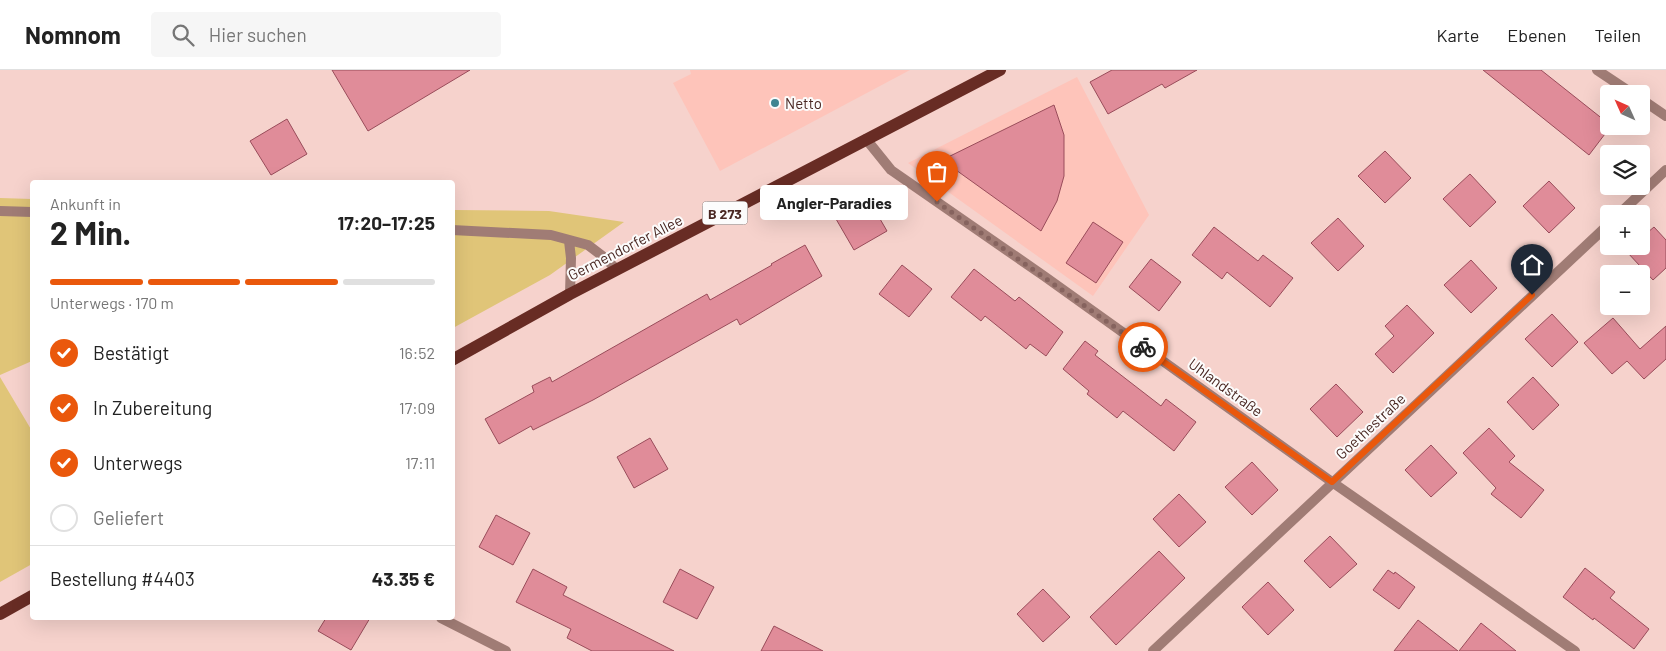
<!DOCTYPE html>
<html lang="de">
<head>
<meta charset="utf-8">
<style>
  :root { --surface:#fff; --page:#f6f6f6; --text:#222; --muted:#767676; --line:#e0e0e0; --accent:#ea580c }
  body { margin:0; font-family:Barlow,sans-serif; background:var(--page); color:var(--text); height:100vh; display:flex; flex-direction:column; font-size:19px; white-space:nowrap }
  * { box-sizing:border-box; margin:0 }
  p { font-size:16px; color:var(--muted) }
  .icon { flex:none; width:28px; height:28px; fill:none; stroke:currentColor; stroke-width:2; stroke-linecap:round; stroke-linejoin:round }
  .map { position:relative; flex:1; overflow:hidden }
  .side { position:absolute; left:30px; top:110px; width:425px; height:440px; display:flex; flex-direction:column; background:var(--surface); border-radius:5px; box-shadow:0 5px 20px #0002 }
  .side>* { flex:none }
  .needle { width:32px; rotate:315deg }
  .tools { position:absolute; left:1600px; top:15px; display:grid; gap:10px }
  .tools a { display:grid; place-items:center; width:50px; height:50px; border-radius:5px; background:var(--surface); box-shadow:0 5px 20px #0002; font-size:25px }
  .pin { position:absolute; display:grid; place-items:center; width:42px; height:42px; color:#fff; margin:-51px -21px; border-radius:50% 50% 50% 0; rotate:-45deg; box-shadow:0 0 5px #0007 }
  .pin .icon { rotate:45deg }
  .courier { position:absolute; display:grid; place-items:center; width:50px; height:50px; margin:-25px; border:4px solid #ea580c; border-radius:50%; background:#fff; color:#222; box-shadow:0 1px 6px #0007 }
  .bubble { position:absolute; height:35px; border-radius:5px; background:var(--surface); box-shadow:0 5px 20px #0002; font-size:16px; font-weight:700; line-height:35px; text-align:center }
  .summary em { font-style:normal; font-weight:700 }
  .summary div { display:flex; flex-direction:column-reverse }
  .summary { display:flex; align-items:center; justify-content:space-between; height:85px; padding:0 20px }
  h1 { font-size:32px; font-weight:700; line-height:38px }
  .bar { display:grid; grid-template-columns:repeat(4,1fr); gap:8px 5px; align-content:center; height:60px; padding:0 20px }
  .bar i { height:6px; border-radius:4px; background:var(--line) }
  .bar .active { background:var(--accent) }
  .bar p { grid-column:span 4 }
  .line { display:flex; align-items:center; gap:12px; padding:0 20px; border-top:1px solid var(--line) }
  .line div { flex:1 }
  ol { padding:0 20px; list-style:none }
  li { display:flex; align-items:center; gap:15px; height:55px }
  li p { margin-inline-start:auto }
  li .icon { padding:5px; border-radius:50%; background:var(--accent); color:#fff; stroke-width:4 }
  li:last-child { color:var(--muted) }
  li i { width:28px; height:28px; border:2px solid var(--line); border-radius:50% }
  header { display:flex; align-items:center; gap:30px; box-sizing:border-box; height:70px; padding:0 25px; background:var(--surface); border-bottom:1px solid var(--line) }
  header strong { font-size:24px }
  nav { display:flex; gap:28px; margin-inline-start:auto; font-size:18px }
  .search { width:350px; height:45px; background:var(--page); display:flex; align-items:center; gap:12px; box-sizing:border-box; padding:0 18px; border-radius:5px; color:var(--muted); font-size:19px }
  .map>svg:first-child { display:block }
  .built { fill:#fec4ba }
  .green { fill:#e0c578 }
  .building { fill:#e08c99; stroke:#994c5a }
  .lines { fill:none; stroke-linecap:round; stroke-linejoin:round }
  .minor { stroke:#a07c75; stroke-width:10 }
  .tertiary { stroke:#a07c75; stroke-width:10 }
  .primary { stroke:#682c24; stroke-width:12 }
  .done { stroke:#86635e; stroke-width:5; stroke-dasharray:0 9 }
  .route { stroke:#ea580c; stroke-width:6 }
  .poi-dot { fill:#408591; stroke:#fcfcfc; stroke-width:2 }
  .labels { text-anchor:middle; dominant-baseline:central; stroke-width:4; stroke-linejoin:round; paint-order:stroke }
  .shield { fill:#fcfcfc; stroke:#7f6763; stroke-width:1 }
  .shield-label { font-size:14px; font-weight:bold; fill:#492722 }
  .poi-label { font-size:15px; fill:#492722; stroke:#fcfcfc; text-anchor:start }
  .street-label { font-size:15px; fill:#492722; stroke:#fcfcfc }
</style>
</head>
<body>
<header>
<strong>Nomnom</strong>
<div class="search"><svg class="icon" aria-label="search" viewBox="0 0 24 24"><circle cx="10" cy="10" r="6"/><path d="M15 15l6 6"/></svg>Hier suchen</div>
<nav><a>Karte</a><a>Ebenen</a><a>Teilen</a></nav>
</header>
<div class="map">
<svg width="1666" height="581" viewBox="0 0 1666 581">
  <rect width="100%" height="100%" fill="#f6d2cc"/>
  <path class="built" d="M 690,0 L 910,0 L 720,101 L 673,13 L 691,4 Z
    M 1077,7 L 1149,145 L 1093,226 L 908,93 Z"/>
  <path class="green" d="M 0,128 L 32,129 L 32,291 L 0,305 Z
    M 453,140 L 549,141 L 624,152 L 550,205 L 453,258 Z
    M 0,307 L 32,361 L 32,494 L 0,512 Z"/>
  <path class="building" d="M 332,0 L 470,0 L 368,61 Z
    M 1112,0 L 1197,0 L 1165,18 L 1162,14 L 1108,44 L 1090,12 Z
    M 1483,0 L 1541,0 L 1609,54 L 1609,56 L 1611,56 L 1589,85 Z
    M 1054,35 L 1064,65 L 1064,106 L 1057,131 L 1041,161 L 942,90 Z
    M 287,49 L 307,84 L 271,105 L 250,71 Z
    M 1385,81 L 1411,108 L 1385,133 L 1358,106 Z
    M 1470,104 L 1496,132 L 1470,157 L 1443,129 Z
    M 1549,111 L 1575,138 L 1549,163 L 1523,136 Z
    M 869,130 L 887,161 L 854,180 L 836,149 Z
    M 1338,148 L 1364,176 L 1338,201 L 1311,173 Z
    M 1093,152 L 1123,172 L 1096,213 L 1066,193 Z
    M 1214,157 L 1258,191 L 1263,185 L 1293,208 L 1270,237 L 1227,202 L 1222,209 L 1192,185 Z
    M 1654,157 L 1666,170 L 1666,198 L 1653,210 L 1627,182 L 1633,176 L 1641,176 L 1641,168 Z
    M 805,175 L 822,206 L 740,255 L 737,249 L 593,330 L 533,360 L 531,356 L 499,374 L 485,349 L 534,322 L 532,316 L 550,307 L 552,312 L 707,224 L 710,230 L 772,195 L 771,194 Z
    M 1151,189 L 1181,212 L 1159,241 L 1129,217 Z
    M 1471,190 L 1497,218 L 1471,243 L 1444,215 Z
    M 902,195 L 932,219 L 909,247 L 879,224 Z
    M 974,199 L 1015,231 L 1019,227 L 1063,262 L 1046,286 L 1030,274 L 1026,279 L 985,246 L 981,251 L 951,227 Z
    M 1407,235 L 1434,263 L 1393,303 L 1375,284 L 1394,266 L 1385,256 Z
    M 1552,244 L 1578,272 L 1552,297 L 1525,269 Z
    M 1613,248 L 1640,279 L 1666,256 L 1666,289 L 1644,309 L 1627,291 L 1612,304 L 1584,273 Z
    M 1085,271 L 1098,281 L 1095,285 L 1161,336 L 1166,329 L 1196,352 L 1174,381 L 1123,341 L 1117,348 L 1087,324 L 1089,321 L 1063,299 Z
    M 1533,307 L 1559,335 L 1533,360 L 1507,332 Z
    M 1336,314 L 1363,342 L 1337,367 L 1310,339 Z
    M 1489,358 L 1515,386 L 1509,392 L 1544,420 L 1521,448 L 1491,424 L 1496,418 L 1463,383 Z
    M 650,368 L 668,399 L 634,418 L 617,387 Z
    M 1431,375 L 1457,403 L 1431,427 L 1405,400 Z
    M 1252,392 L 1278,420 L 1252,445 L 1225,417 Z
    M 1179,424 L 1206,452 L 1179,477 L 1153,449 Z
    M 496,445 L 530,463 L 513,495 L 479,477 Z
    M 1330,466 L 1357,494 L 1330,518 L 1304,491 Z
    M 1159,481 L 1185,508 L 1116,575 L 1090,547 Z
    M 1585,498 L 1615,522 L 1610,528 L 1649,559 L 1634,579 L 1594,548 L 1593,550 L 1563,527 Z
    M 533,499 L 567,517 L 563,525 L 674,581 L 592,581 L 567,568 L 571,559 L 516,532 Z
    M 680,499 L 714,517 L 697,549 L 663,532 Z
    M 1388,500 L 1394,504 L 1395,502 L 1415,517 L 1399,539 L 1373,520 Z
    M 1268,512 L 1294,540 L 1268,565 L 1242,537 Z
    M 1043,519 L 1070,547 L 1043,572 L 1017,544 Z
    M 326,548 L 370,548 L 351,580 L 318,561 Z
    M 1418,550 L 1458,581 L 1394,581 Z
    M 1481,553 L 1516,581 L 1459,581 Z
    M 774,556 L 823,581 L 761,581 Z"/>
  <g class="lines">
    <path class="minor" d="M 1597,0 L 1633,24
      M 1641,29 L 1666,46
      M 866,69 L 891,100 L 1044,206 L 1332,412 L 1575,581
      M 1619,144 L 1666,100
      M 441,548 L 506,581
      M 1153,581 L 1609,154"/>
    <path class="tertiary" d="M 0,141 L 32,142
      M 452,160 L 551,165 L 588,175 L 605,188 L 617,200
      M 569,171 L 571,188 L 570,224"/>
    <path class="primary" d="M 452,290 L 570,224 L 1000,0
      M 0,544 L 32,526"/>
  </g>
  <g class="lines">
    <path class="done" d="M 937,132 L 1143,277"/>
    <path class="route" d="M 1143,277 L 1332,412 L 1532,225"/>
  </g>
  <circle class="poi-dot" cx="775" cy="33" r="5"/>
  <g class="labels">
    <rect class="shield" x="702.5" y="131.5" width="45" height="23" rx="4"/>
    <g class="shield-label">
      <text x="725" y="143">B 273</text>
    </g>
    <g class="poi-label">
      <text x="785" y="33">Netto</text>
    </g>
    <g class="street-label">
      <text transform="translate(625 177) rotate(-27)">Germendorfer Allee</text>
      <text transform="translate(1226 317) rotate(36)">Uhlandstraße</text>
      <text transform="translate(1370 356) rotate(-43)">Goethestraße</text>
    </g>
  </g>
</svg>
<div class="tools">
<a><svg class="needle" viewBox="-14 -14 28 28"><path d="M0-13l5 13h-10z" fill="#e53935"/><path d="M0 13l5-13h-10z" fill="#767676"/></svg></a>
<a><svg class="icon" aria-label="layers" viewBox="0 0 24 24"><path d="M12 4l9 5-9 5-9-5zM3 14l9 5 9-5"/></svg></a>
<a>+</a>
<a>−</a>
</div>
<div class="pin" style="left:937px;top:132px;background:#ea580c"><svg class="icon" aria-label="bag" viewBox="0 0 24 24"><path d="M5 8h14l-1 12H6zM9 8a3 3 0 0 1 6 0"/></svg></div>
<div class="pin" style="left:1532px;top:225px;background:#1f2937"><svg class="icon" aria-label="home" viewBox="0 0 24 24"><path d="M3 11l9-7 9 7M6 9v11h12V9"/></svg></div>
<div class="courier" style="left:1143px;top:277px"><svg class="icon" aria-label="bike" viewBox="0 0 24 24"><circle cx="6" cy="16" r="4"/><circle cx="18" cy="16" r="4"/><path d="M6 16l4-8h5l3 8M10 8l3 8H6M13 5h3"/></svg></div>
<div class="bubble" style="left:760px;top:115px;width:148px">Angler-Paradies</div>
<section class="side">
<div class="summary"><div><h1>2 Min.</h1><p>Ankunft in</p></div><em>17:20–17:25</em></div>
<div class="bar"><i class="active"></i><i class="active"></i><i class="active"></i><i></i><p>Unterwegs · 170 m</p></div>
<ol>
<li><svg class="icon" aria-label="check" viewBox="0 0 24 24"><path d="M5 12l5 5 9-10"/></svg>Bestätigt<p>16:52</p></li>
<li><svg class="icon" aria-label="check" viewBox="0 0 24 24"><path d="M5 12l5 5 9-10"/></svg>In Zubereitung<p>17:09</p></li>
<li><svg class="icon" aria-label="check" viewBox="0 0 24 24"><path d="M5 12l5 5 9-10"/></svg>Unterwegs<p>17:11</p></li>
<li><i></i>Geliefert</li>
</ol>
<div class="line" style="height:65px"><div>Bestellung #4403</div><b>43.35 €</b></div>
</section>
</div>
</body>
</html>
